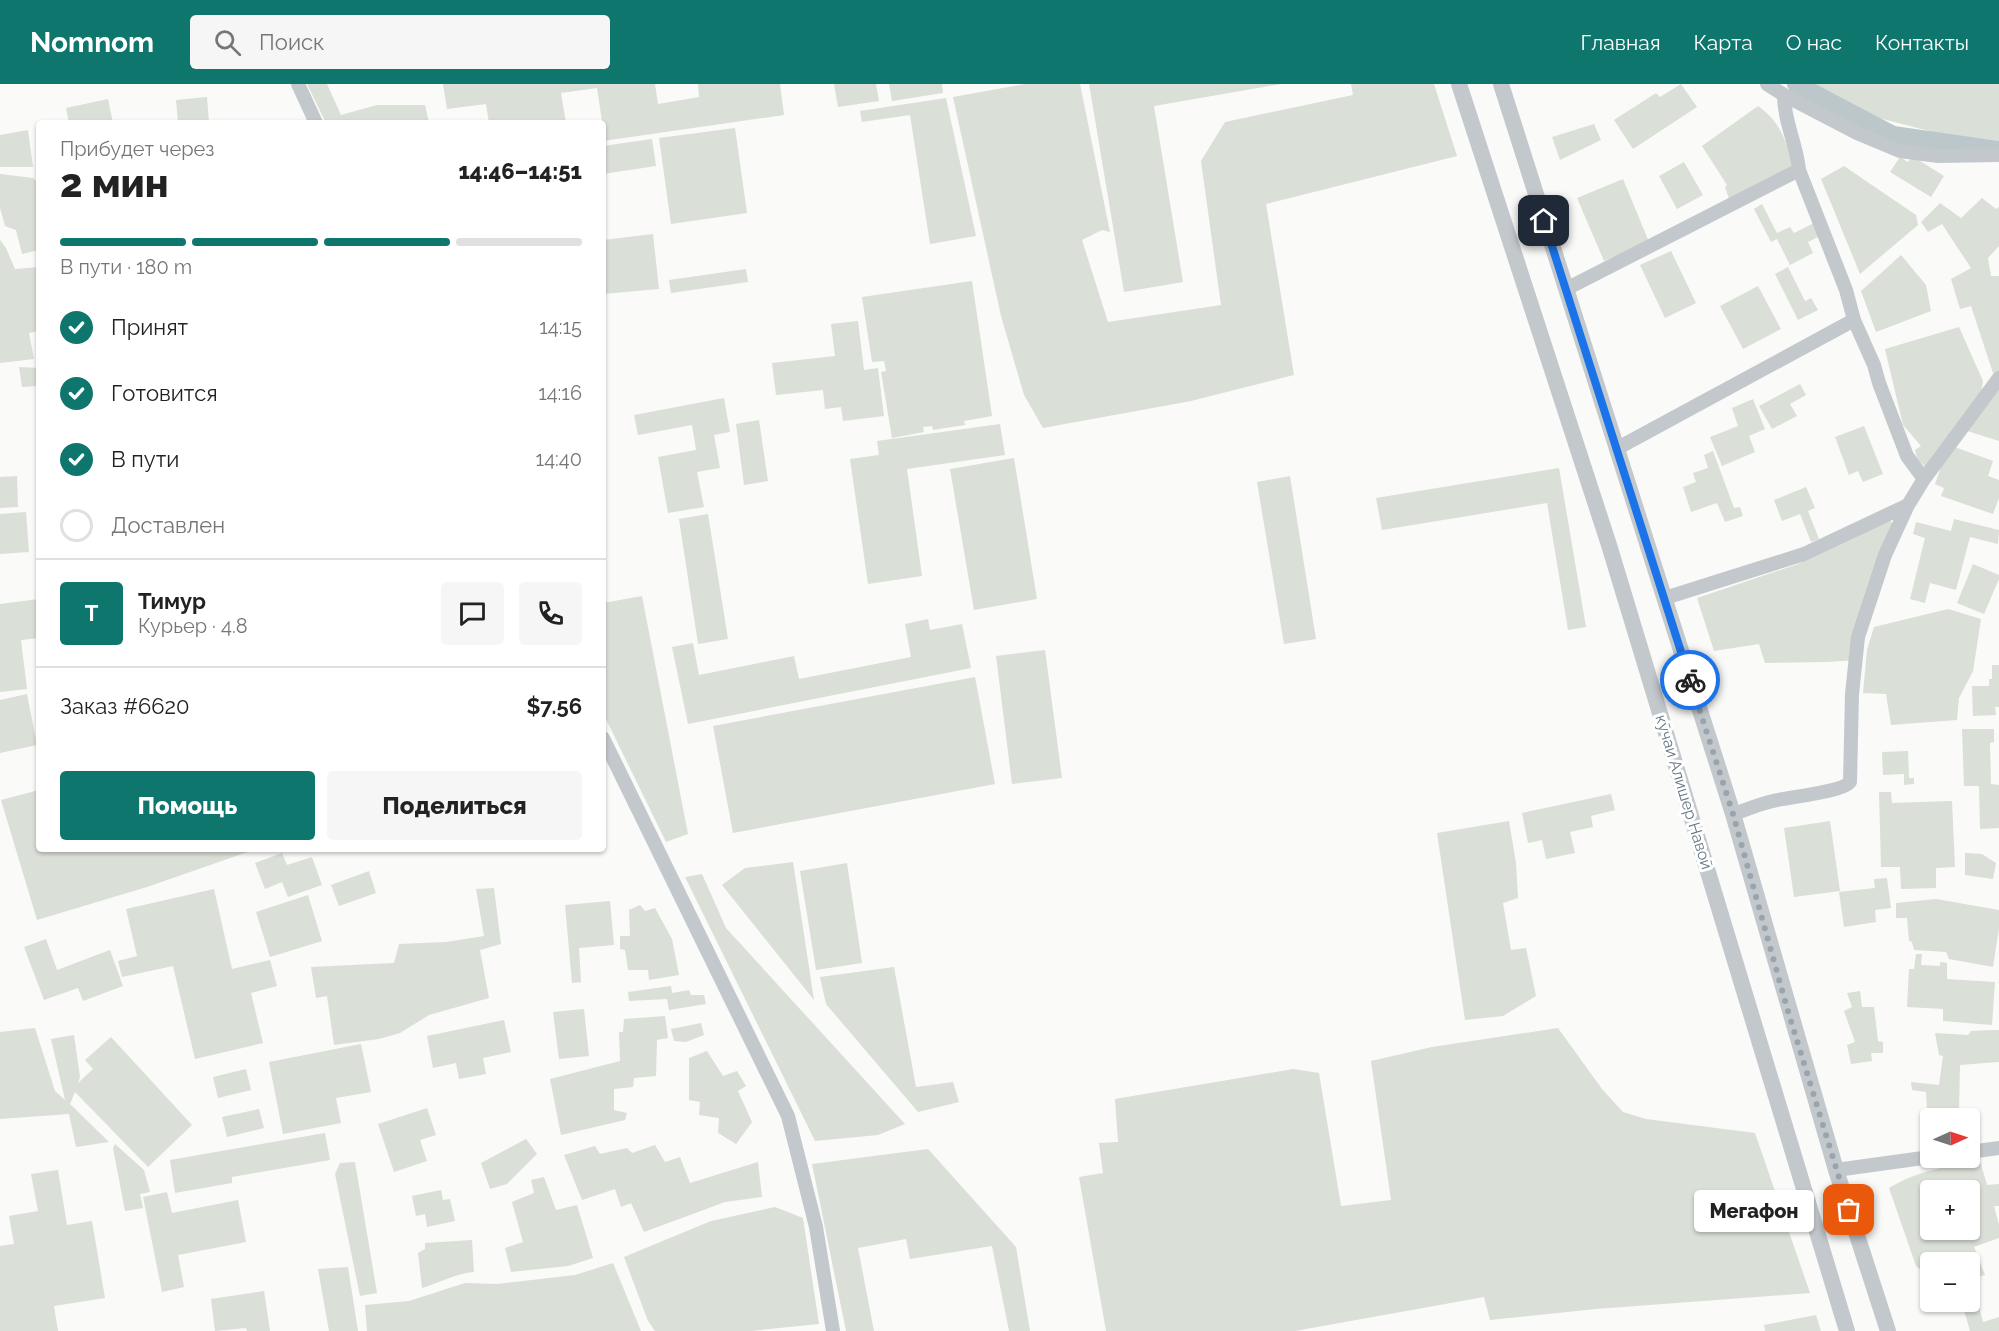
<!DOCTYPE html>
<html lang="ru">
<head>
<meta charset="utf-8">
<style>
  :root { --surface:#fff; --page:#f6f6f6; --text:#222; --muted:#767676; --line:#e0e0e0; --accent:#0f766e }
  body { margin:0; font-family:Raleway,sans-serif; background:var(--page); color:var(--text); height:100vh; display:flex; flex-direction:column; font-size:22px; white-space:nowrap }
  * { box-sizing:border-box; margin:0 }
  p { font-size:20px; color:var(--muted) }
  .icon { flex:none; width:33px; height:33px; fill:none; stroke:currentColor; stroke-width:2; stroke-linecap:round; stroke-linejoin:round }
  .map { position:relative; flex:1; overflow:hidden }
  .panel { position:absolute; left:36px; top:36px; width:570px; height:732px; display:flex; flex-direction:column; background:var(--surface); border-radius:6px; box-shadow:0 2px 4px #0004 }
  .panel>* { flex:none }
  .needle { width:39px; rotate:87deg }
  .buttons { position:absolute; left:1920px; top:1024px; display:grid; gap:12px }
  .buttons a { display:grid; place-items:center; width:60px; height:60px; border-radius:6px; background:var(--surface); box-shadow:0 2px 4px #0004; font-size:30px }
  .pin { position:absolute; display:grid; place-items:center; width:51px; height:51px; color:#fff; margin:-26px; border-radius:12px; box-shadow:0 3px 9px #0006 }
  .courier { position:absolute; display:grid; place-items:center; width:60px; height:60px; margin:-30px; border:4px solid #1a73e8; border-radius:50%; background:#fff; color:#222; box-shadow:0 2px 8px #0007 }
  .bubble { position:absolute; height:42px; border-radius:6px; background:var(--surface); box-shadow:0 2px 4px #0004; font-size:20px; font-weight:800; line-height:42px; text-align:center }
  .summary em { font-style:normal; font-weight:800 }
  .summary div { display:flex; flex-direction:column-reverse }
  .summary { display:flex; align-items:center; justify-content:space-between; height:102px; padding:0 24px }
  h1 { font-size:39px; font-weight:800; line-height:45px }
  .bar { display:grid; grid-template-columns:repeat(4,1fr); gap:9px 6px; align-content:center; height:72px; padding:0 24px }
  .bar i { height:8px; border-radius:4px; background:var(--line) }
  .bar .on { background:var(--accent) }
  .bar p { grid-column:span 4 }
  .line { display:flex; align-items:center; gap:15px; padding:0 24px; border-top:2px solid var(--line) }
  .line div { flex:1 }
  .round { display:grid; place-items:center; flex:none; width:63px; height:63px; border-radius:6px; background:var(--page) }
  ol { padding:0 24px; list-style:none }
  li { display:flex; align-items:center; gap:18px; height:66px }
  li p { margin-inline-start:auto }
  li .icon { padding:6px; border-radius:50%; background:var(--accent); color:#fff; stroke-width:4 }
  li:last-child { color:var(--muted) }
  li i { width:33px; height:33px; border:3px solid var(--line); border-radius:50% }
  .primary-button { display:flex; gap:12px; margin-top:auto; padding:12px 24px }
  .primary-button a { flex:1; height:69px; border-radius:6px; background:var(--accent); color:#fff; font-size:24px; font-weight:800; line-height:69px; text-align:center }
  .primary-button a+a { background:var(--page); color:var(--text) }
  header { display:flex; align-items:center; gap:36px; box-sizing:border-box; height:84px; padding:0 30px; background:var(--accent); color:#fff }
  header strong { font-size:28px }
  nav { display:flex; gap:33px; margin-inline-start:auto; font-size:21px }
  .search { width:420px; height:54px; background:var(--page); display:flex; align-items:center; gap:15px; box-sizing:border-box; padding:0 21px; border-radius:6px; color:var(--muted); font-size:22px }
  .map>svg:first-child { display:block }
  .green { fill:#dadfd7; fill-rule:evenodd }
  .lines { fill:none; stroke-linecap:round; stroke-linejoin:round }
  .canal { stroke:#bbc7cb; stroke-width:18 }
  .minor { stroke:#c3c8cc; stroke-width:14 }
  .tertiary { stroke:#c3c8cc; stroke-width:16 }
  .done { stroke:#99a4ac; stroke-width:6; stroke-dasharray:0 10.8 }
  .route { stroke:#1a73e8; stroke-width:8 }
  .labels { text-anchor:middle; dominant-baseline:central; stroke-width:6; stroke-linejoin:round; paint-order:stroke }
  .street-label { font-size:16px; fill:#657683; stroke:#fff }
</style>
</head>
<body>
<header>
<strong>Nomnom</strong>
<div class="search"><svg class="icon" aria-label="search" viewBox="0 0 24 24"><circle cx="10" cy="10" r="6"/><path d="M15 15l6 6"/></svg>Поиск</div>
<nav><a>Главная</a><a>Карта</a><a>О нас</a><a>Контакты</a></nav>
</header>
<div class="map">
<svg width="1999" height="1247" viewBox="0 0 1999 1247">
  <rect width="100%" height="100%" fill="#fafaf8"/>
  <path class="green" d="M 307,0 L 327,0 L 341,31 L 377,21 L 425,21 L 429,39 L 326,39 Z
    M 443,0 L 655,0 L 658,20 L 699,13 L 698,0 L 780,0 L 784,31 L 603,57 L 603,39 L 587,39 L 602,37 L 597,4 L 561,9 L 566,39 L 489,39 L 486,20 L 447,25 Z
    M 834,0 L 876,0 L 879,17 L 838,23 Z
    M 889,0 L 942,0 L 943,9 L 892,17 Z
    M 1025,0 L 1080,0 L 1110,148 L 1102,146 L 1082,156 L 1108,238 L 1221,221 L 1201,77 L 1225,38 L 1353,11 L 1351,0 L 1434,0 L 1457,72 L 1266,120 L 1294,291 L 1191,317 L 1043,344 L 1024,311 L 1001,232 L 953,13 Z
    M 1089,0 L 1281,0 L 1154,22 L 1183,198 L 1124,208 Z
    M 1681,0 L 1697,23 L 1633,65 L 1614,36 L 1656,9 L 1660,13 Z
    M 1792,0 L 1999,0 L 1999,57 L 1937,49 L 1805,15 Z
    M 207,13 L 209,39 L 178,39 L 176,16 Z
    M 946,14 L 976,152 L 930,160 L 910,31 L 862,38 L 860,27 Z
    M 108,15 L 113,39 L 69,39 L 66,24 Z
    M 1758,22 C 1781,38 1786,58 1795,84 L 1729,115 L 1725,103 L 1727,101 L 1702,62 Z
    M 1594,40 L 1601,56 L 1560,76 L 1552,53 Z
    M 735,44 L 747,129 L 671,140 L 659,54 Z
    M 28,46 L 33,83 L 0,83 L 0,51 Z
    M 652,55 L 656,82 L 603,90 L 603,62 Z
    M 1912,72 L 1944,92 L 1931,113 L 1890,88 L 1900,73 L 1908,78 Z
    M 1684,78 L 1703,111 L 1677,125 L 1659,92 Z
    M 1844,82 L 1916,131 L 1918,141 L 1860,190 L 1821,95 Z
    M 0,90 L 33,94 L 39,100 L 39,166 L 22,170 L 16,146 L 5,142 L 0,124 Z
    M 1623,95 L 1649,158 L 1604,177 L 1577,114 Z
    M 1982,114 L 1996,125 L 1999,123 L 1999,162 L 1988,174 L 1991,192 L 1999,192 L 1999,288 L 1994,292 L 1971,222 L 1960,225 L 1951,195 L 1971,184 L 1942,140 L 1928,148 L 1921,138 L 1940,119 L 1961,134 Z
    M 1762,120 L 1777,149 L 1790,143 L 1794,149 L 1822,135 L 1820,152 L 1808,158 L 1813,169 L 1790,181 L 1777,155 L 1771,158 L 1754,125 Z
    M 653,150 L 659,205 L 603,210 L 603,156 Z
    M 0,156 L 6,164 L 15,185 L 39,183 L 39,247 L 29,249 L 34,275 L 0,279 Z
    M 1671,167 L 1696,219 L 1665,234 L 1640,181 Z
    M 1901,171 L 1926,201 L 1931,227 L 1876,248 L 1861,207 Z
    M 1788,183 L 1805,217 L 1811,214 L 1818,226 L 1798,236 L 1775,190 Z
    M 746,185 L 748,198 L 671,209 L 669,196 Z
    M 972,197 L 992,332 L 964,337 L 965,341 L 933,346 L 932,342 L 923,343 L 924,348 L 892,354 L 881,288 L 886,287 L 884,277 L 872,278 L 862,213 Z
    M 1758,202 L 1781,245 L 1743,265 L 1720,222 Z
    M 858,237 L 864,286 L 878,284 L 884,332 L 843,337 L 841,323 L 825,325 L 823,306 L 776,311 L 772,279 L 835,272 L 831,240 Z
    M 1959,243 L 1983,297 L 1980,315 L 1929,387 L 1917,374 L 1915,366 L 1921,362 L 1903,341 L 1885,265 Z
    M 19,283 L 39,284 L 39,305 L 38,302 L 22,303 Z
    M 1999,298 L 1999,357 L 1964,346 Z
    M 1800,300 L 1806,311 L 1790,320 L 1797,332 L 1772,345 L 1759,322 Z
    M 724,314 L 730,348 L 714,351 L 720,384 L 697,388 L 704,423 L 668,429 L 658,373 L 696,366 L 692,341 L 638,351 L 634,331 Z
    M 1753,315 L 1765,345 L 1749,352 L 1755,368 L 1722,382 L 1710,353 L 1738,342 L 1732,324 Z
    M 759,336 L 768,397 L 744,401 L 736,340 Z
    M 1000,340 L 1005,371 L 907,385 L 922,492 L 868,500 L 850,375 L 879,371 L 877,357 Z
    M 1864,342 L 1883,390 L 1863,398 L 1858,387 L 1849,391 L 1835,353 Z
    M 1952,362 L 1993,377 L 1988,392 L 1999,396 L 1999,414 L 1993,430 L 1941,412 L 1944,404 L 1935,400 L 1943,377 Z
    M 1713,367 L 1734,424 L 1740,423 L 1743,432 L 1725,438 L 1717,419 L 1691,428 L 1683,403 L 1696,398 L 1693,389 L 1708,384 L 1704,371 Z
    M 1014,374 L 1037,515 L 974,526 L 950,385 Z
    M 1559,384 L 1586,543 L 1568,546 L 1547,419 L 1382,446 L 1376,414 Z
    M 17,392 L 18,423 L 0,424 L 0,393 Z
    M 1290,392 L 1316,555 L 1284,560 L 1257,398 Z
    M 1806,403 L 1815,424 L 1808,427 L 1819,455 L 1811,458 L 1800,430 L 1782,437 L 1774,416 Z
    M 26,428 L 29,468 L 0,470 L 0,430 Z
    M 708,430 L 728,555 L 698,560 L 679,435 Z
    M 1885,434 L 1894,440 L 1858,576 L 1827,578 L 1765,579 L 1759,560 L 1714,567 L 1697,514 L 1798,480 Z
    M 1954,435 L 1999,446 L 1998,460 L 1970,453 L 1956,506 L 1930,499 L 1925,519 L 1910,515 L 1925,454 L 1913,450 L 1916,438 L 1951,447 Z
    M 1973,480 L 1999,491 L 1999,495 L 1984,530 L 1957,519 Z
    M 642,512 L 688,750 L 666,758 L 603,629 L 603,519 Z
    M 39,515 L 39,554 L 21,556 L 27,605 L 0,608 L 0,520 Z
    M 1948,525 L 1981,535 L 1973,587 L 1959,614 L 1957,636 L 1891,641 L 1886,610 L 1863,609 L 1867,566 L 1874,543 Z
    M 928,535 L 930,546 L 962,540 L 971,584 L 688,640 L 672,563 L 693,559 L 699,591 L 794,572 L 799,595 L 911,573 L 905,540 Z
    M 1045,566 L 1062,694 L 1012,700 L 996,572 Z
    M 1992,581 L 1999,581 L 1999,623 L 1995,623 L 1996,631 L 1973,632 L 1972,602 L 1989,602 L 1989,595 L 1992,595 Z
    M 975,593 L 995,700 L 733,749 L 713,642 Z
    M 27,610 L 37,661 L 0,669 L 0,616 Z
    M 1962,645 L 1994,645 L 1994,658 L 1990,659 L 1991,700 L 1999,701 L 1999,744 L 1980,745 L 1979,702 L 1964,702 Z
    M 1908,667 L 1909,694 L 1914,694 L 1914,700 L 1904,701 L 1904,690 L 1883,691 L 1882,668 Z
    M 39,706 L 39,765 L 256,765 L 147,803 L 37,836 L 1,716 Z
    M 1891,708 L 1892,719 L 1952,717 L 1955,783 L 1936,784 L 1936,804 L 1901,805 L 1900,783 L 1881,783 L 1879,708 Z
    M 1611,710 L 1615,726 L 1591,732 L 1593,743 L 1570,748 L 1575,769 L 1546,775 L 1542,756 L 1528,759 L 1522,729 Z
    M 1509,737 L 1516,779 L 1518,814 L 1503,819 L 1511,866 L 1526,864 L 1536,912 L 1503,932 L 1465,936 L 1437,749 Z
    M 1830,737 L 1840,807 L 1794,813 L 1784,744 Z
    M 282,769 L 287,781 L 312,773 L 322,801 L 288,813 L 282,798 L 265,805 L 255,779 Z
    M 1965,769 L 1982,770 L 1996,779 L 1993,795 L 1965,791 Z
    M 793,778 L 814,916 L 722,801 L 745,784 Z
    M 847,779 L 862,879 L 816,886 L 800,787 Z
    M 369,787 L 376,809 L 339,822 L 331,801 Z
    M 702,790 L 726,844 L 905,1040 L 878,1051 L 815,1057 L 685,793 Z
    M 1887,794 L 1891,824 L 1875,826 L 1876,838 L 1844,843 L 1839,808 L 1875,804 L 1874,795 Z
    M 494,804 L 501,860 L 480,866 L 489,914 L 429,931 L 400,949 L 379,955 L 334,961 L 327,912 L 316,914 L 311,883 L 394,879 L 399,860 L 446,858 L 484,852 L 476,805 Z
    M 214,805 L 232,885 L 270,876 L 277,902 L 251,909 L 263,959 L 195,975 L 173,882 L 122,893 L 118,877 L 137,872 L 126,825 Z
    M 308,811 L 322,857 L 270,873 L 256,828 Z
    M 1936,815 L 1999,826 L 1999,844 L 1993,883 L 1949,875 L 1946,868 L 1914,866 L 1912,858 L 1909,857 L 1907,834 L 1896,834 L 1896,819 Z
    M 610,817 L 614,861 L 579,864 L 581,898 L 572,899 L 565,821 Z
    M 640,821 L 645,827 L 655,824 L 672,855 L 679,891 L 649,896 L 648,886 L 628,886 L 625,866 L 620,865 L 620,852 L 630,852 L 629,826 Z
    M 46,855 L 57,886 L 110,866 L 123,902 L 83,917 L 78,904 L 44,916 L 24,863 Z
    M 1916,870 L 1922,870 L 1921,881 L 1940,882 L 1940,878 L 1947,879 L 1947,895 L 1995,898 L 1992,941 L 1943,937 L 1943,925 L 1907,923 L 1909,885 L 1914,885 Z
    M 894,883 L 916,1003 L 953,998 L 959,1018 L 918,1028 L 826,920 L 820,893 Z
    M 671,902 L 672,909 L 689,906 L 691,911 L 704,911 L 706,920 L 669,926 L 667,915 L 629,917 L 628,908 Z
    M 1860,907 L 1862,923 L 1874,923 L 1878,957 L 1883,958 L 1883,969 L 1871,969 L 1872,977 L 1851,980 L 1847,961 L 1855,958 L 1844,927 L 1852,923 L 1847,909 Z
    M 584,925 L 589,972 L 559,975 L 553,928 Z
    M 665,932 L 668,954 L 657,956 L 656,992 L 634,994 L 633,1003 L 614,1005 L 614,1026 L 627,1029 L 625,1036 L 561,1051 L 550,995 L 620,977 L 619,948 L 623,948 L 624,935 Z
    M 504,936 L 511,968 L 483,974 L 486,990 L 459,995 L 456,979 L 433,984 L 427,952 Z
    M 701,939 L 704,951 L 686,958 L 674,957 L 671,945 Z
    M 35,944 L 55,1007 L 65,1016 L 51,955 L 74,951 L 80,993 L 78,999 L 93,985 L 85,976 L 111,953 L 192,1041 L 148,1083 L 75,1008 L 70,1020 L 109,1058 L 76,1063 L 69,1030 L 0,1035 L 0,948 Z
    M 1558,944 L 1602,1005 L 1623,1028 L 1646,1035 L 1755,1049 L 1810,1209 L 1596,1225 L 1490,1236 L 1484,1213 L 1295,1247 L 1106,1247 L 1079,1093 L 1103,1089 L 1099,1059 L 1118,1058 L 1115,1015 L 1293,985 L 1319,989 L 1341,1122 L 1391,1116 L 1371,977 L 1432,963 Z
    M 1992,946 L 1999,946 L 1999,978 L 1960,981 L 1959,1027 L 1927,1028 L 1926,1008 L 1912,1006 L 1911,998 L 1939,1001 L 1943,972 L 1939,971 L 1935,949 L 1968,951 L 1971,947 Z
    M 361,960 L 371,1008 L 336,1014 L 341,1039 L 283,1050 L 269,978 Z
    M 707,967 L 723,992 L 737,987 L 746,1002 L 738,1007 L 752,1038 L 736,1060 L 718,1049 L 719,1034 L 699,1031 L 700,1018 L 689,1016 L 689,974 Z
    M 246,985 L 251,1006 L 218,1014 L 213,993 Z
    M 427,1024 L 436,1051 L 420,1056 L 427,1077 L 394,1088 L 378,1040 Z
    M 259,1025 L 264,1044 L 227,1053 L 222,1033 Z
    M 325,1049 L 330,1076 L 232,1093 L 232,1099 L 175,1109 L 170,1076 Z
    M 526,1055 L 537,1070 L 507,1100 L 490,1105 L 481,1079 Z
    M 115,1060 L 144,1086 L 150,1108 L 140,1110 L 143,1124 L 125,1127 L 113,1064 Z
    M 655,1061 L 665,1078 L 680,1073 L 690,1099 L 758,1078 L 762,1113 L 725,1118 L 644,1148 L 631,1119 L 621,1123 L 615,1105 L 582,1116 L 564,1071 L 595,1062 L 600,1070 L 627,1064 L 632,1069 Z
    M 928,1065 L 1016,1163 L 1030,1247 L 1009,1247 L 992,1162 L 910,1175 L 906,1155 L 858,1164 L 874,1247 L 846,1247 L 812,1080 Z
    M 1980,1077 L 1987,1101 L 1999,1100 L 1999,1122 L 1994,1122 L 1999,1141 L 1999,1154 L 1974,1163 L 1985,1191 L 1970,1195 L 1970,1179 L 1930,1179 L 1930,1193 L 1916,1182 L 1889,1104 C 1917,1087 1948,1082 1980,1077 ZM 1930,1107 L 1970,1107 L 1970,1146 L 1930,1146 Z
    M 355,1078 L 377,1209 L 360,1212 L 335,1090 L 340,1079 Z
    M 58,1086 L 67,1141 L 92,1137 L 105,1214 L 54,1222 L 58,1247 L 0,1247 L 0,1162 L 14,1160 L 9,1132 L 38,1127 L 31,1090 Z
    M 544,1093 L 556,1126 L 577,1121 L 593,1174 L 568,1182 L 511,1188 L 505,1164 L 523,1158 L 512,1118 L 534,1109 L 531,1096 Z
    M 441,1106 L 443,1116 L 450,1115 L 455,1137 L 427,1143 L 425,1130 L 416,1132 L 412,1112 Z
    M 167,1108 L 172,1129 L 238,1116 L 246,1158 L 178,1171 L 184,1203 L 162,1208 L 143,1113 Z
    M 775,1123 L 803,1134 L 819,1240 L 751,1247 L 655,1247 L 648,1237 L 624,1173 L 711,1137 Z
    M 472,1156 L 474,1188 C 457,1189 439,1199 422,1204 L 418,1169 L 425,1165 L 425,1159 Z
    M 613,1179 L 641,1247 L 367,1247 L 365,1221 L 409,1217 L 465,1199 L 497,1200 L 575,1191 Z
    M 348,1183 L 358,1247 L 329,1247 L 318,1185 Z
    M 264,1207 L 270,1247 L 247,1247 L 246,1244 L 215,1247 L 211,1215 Z
    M 1979,1222 L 1983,1238 L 1999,1233 L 1999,1247 L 1970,1247 L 1964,1226 Z
    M 1816,1231 L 1821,1247 L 1765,1247 L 1764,1241 Z"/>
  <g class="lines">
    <path class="canal" d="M 1796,0 L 1893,51 L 1999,66"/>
    <path class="minor" d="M 298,0 L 316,39
      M 1767,0 L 1784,11 L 1857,49 L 1900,67 L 1938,72 L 1999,71
      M 1566,205 L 1799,86
      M 1854,236 L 1874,281 L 1879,299 L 1907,372 L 1924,395
      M 1616,365 L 1854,236 L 1846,206 L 1799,86 C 1797,61 1784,38 1784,11
      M 1665,514 L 1804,470 L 1908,421
      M 603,654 L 788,1032 L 816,1143 L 833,1247
      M 1733,730 C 1746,726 1759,720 1773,717 C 1789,713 1842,708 1850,698 L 1852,610 L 1858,553 L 1885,471 L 1908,421 L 1924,395 L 1999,294
      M 1970,1068 L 1999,1064
      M 1836,1086 L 1930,1073"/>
    <path class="tertiary" d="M 1459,0 L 1609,461 L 1847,1247
      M 1501,0 L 1733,730 L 1836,1086 L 1888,1247"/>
  </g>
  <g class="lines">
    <path class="done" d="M 1690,596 L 1733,730 L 1787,924 L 1849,1126"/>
    <path class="route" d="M 1544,137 L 1690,596"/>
  </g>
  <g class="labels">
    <g class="street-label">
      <text transform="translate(1684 708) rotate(73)">кӯчаи Алишер Навоӣ</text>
    </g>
  </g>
</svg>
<div class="buttons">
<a><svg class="needle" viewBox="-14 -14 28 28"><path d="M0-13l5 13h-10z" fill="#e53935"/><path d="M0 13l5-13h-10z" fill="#767676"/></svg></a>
<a>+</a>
<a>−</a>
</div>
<div class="pin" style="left:1849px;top:1126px;background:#ea580c"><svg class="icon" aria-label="bag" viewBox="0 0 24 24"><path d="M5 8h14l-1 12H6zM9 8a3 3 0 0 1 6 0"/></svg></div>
<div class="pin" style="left:1544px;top:137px;background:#1f2937"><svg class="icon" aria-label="home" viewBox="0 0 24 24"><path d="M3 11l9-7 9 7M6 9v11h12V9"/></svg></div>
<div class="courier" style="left:1690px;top:596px"><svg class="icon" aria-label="bike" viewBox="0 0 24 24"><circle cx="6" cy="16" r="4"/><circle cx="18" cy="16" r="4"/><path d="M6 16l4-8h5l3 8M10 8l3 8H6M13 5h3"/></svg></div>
<div class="bubble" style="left:1694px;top:1106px;width:120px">Мегафон</div>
<section class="panel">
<div class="summary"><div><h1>2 мин</h1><p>Прибудет через</p></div><em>14:46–14:51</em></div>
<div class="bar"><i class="on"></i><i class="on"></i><i class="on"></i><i></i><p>В пути · 180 m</p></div>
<ol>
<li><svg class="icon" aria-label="check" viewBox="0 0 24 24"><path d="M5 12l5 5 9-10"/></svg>Принят<p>14:15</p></li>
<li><svg class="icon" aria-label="check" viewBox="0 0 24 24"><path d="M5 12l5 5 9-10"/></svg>Готовится<p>14:16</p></li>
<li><svg class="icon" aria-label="check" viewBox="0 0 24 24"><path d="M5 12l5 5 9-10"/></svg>В пути<p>14:40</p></li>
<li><i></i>Доставлен</li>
</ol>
<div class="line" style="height:108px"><b class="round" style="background:var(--accent);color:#fff">Т</b><div><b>Тимур</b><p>Курьер · 4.8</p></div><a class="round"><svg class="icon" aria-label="chat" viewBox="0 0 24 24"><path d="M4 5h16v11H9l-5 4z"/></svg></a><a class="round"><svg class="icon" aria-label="phone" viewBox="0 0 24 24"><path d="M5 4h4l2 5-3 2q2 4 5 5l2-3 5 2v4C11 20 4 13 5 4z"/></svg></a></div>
<div class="line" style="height:78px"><div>Заказ #6620</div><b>$7.56</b></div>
<div class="primary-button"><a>Помощь</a><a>Поделиться</a></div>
</section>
</div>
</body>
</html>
